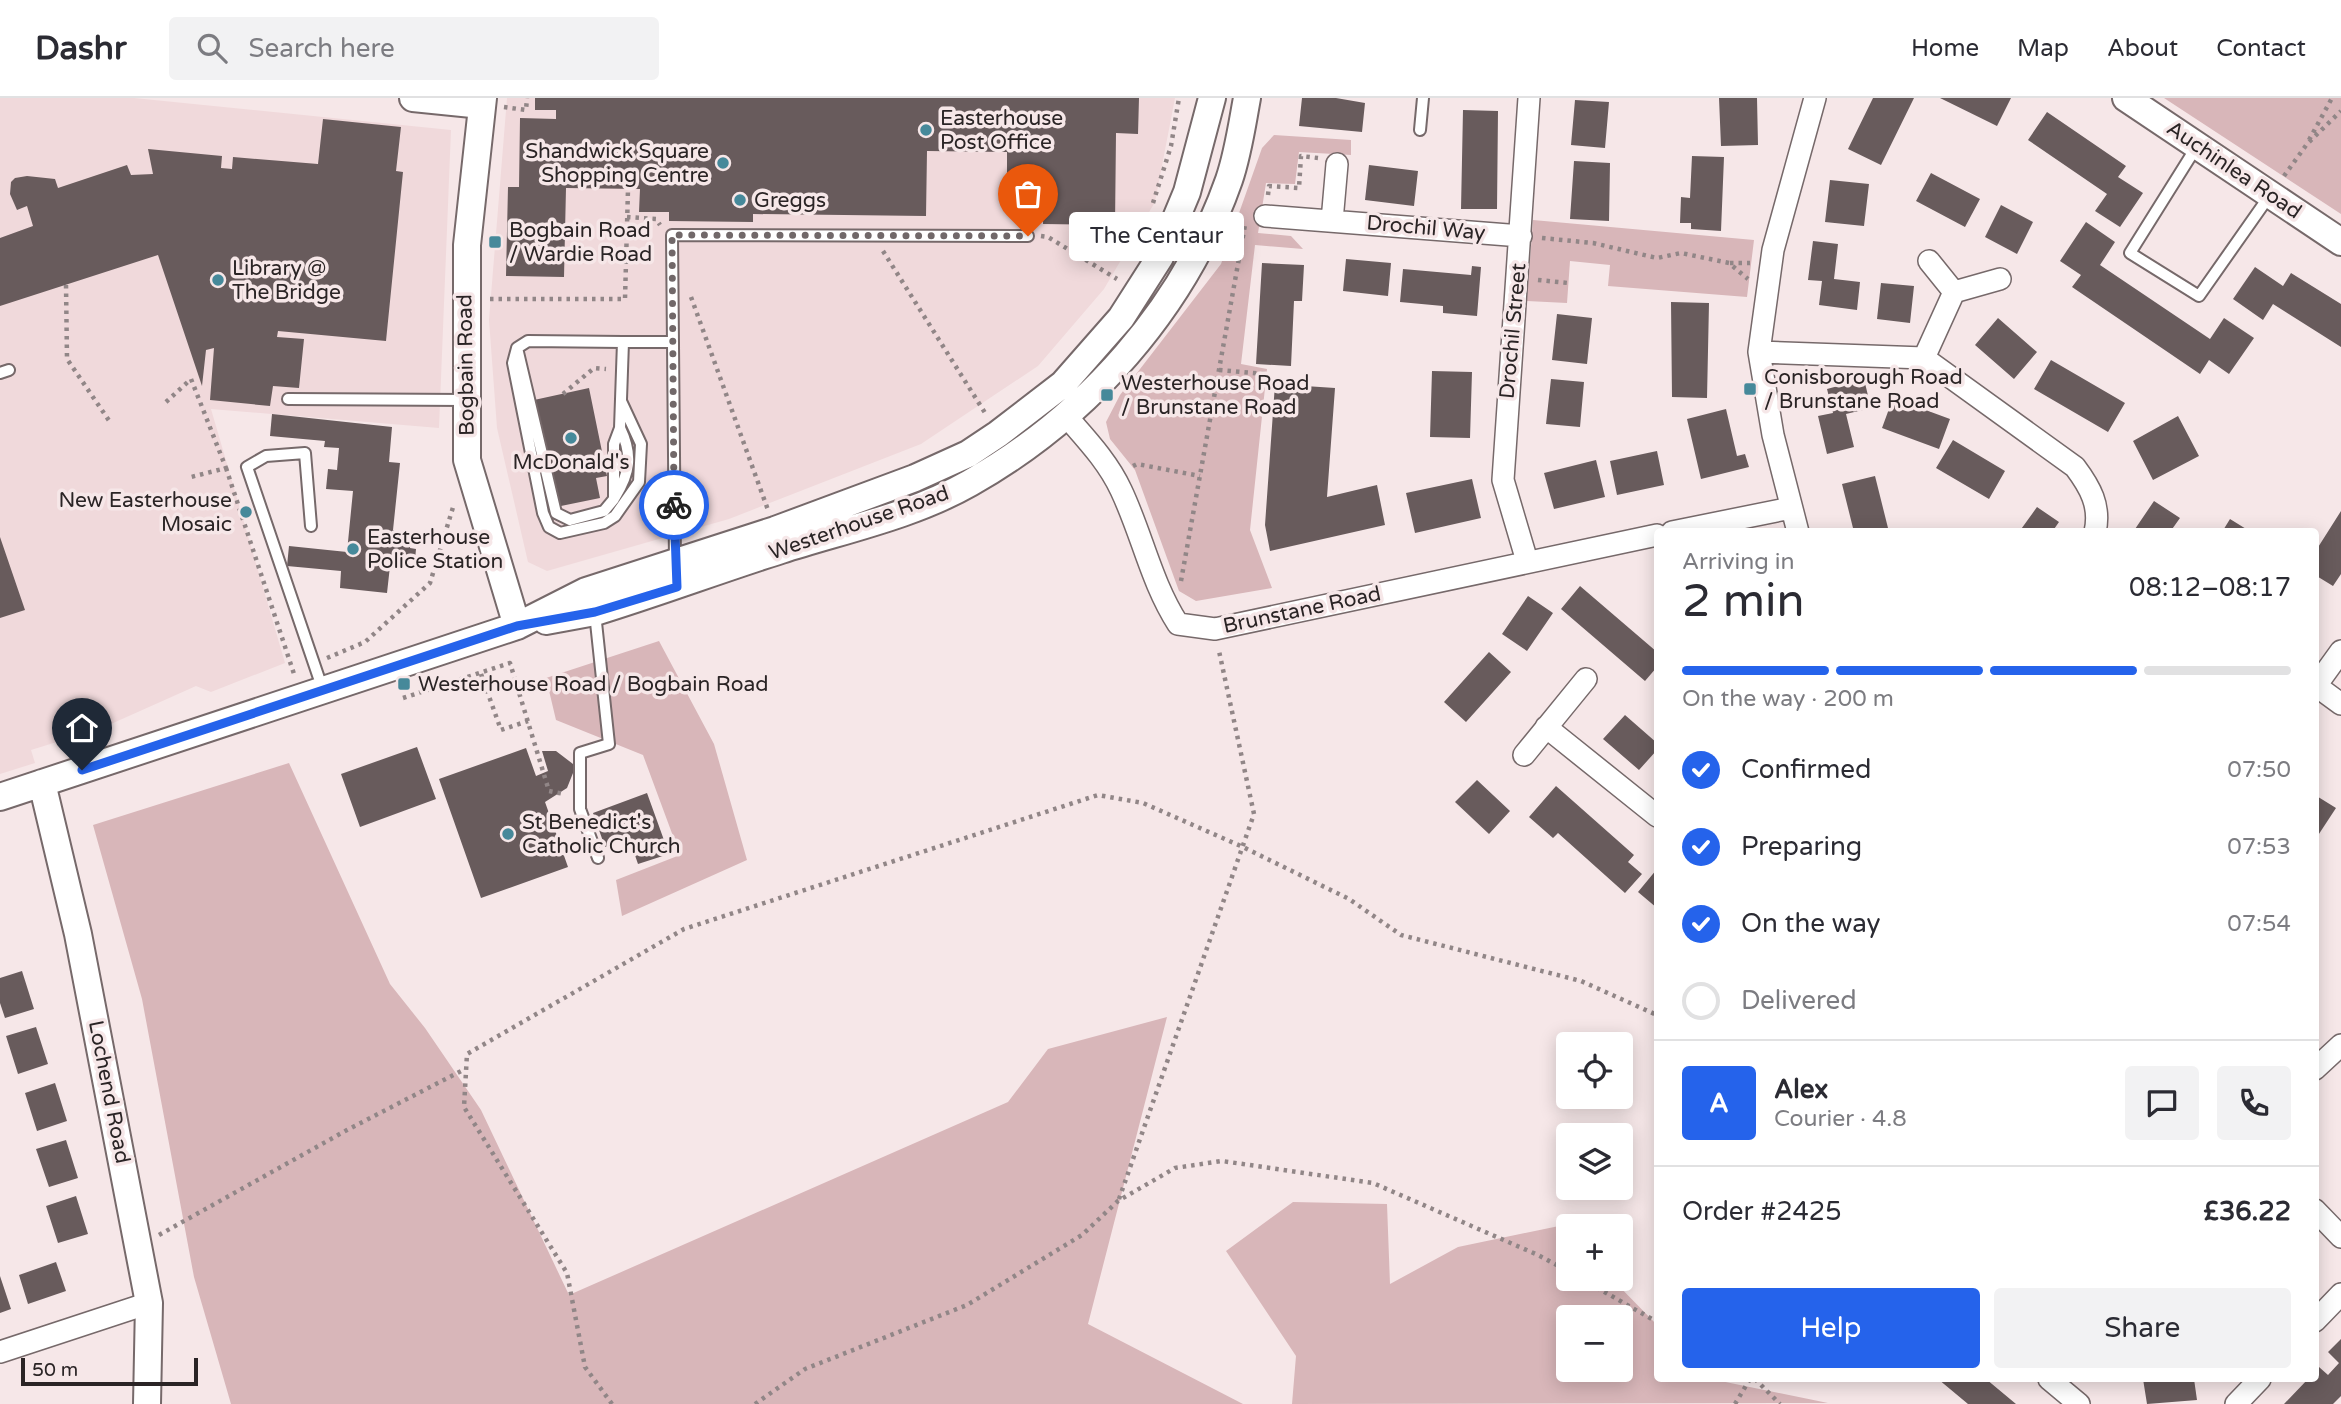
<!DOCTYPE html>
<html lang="en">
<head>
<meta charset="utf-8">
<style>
  :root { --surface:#fff; --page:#f2f2f3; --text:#2b2b33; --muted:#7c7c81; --line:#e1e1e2; --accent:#2563eb }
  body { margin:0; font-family:"Varela Round",sans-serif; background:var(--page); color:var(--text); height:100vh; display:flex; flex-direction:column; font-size:26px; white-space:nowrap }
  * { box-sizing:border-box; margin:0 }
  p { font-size:23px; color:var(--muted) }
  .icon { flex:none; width:38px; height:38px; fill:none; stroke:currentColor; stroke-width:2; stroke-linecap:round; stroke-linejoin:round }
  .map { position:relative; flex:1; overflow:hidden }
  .drawer { position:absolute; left:1654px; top:430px; width:665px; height:854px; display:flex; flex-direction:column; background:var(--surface); border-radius:7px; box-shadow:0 4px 18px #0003 }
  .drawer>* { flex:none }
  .fabs { position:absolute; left:1556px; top:934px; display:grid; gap:14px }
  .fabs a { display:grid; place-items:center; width:77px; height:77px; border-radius:7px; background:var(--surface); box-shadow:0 4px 18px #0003; font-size:35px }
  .scale { position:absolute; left:21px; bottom:18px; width:177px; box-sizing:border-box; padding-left:7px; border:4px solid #2a2425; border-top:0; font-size:19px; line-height:24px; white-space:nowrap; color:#2a2425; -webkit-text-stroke:5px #f6e7e8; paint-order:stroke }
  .pin { position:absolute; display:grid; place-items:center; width:60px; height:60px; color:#fff; margin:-72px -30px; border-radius:50% 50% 50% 0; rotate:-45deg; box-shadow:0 0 7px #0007 }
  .pin .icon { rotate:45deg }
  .courier { position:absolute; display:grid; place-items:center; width:70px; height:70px; margin:-35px; border:5px solid #2563eb; border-radius:50%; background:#fff; color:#222; box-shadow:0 2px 9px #0007 }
  .bubble { position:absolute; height:49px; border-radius:7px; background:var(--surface); box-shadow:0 4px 18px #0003; font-size:23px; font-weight:600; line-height:49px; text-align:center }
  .overview em { font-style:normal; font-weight:600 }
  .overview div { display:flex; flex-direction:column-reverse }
  .overview { display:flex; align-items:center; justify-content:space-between; height:119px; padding:0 28px }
  h1 { font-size:46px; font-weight:600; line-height:52px }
  .bar { display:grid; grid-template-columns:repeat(4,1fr); gap:10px 7px; align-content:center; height:84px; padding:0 28px }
  .bar i { height:9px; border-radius:5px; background:var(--line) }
  .bar .on { background:var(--accent) }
  .bar p { grid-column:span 4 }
  .line { display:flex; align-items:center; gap:18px; padding:0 28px; border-top:2px solid var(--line) }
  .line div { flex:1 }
  .round { display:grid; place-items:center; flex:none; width:74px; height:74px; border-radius:7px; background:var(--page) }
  ol { padding:0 28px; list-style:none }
  li { display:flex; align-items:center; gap:21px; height:77px }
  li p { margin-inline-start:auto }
  li .icon { padding:7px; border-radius:50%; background:var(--accent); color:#fff; stroke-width:4 }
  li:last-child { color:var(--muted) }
  li i { width:38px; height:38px; border:4px solid var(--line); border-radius:50% }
  .primary-button { display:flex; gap:14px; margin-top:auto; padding:14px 28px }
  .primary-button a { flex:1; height:80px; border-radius:7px; background:var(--accent); color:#fff; font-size:28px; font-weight:600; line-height:80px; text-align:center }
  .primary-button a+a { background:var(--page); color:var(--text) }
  header { display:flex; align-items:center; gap:42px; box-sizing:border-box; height:98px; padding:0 35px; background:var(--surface); border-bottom:2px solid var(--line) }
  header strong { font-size:33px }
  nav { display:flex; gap:38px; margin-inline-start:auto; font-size:24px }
  .search { width:490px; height:63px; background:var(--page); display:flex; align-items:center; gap:18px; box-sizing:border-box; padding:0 24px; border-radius:7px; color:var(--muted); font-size:26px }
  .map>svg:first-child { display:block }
  .built { fill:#f0d9db }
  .green { fill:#d8b6b9; fill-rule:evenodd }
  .building { fill:#685b5c }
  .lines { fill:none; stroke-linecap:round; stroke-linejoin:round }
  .service-casing { stroke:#76696a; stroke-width:14 }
  .minor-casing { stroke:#76696a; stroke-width:24 }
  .tertiary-casing { stroke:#76696a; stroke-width:30 }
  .path { stroke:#918687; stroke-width:4.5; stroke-dasharray:3.5 5; stroke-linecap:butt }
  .service { stroke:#fff; stroke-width:10 }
  .minor { stroke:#fff; stroke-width:21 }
  .tertiary { stroke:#fff; stroke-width:26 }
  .done { stroke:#716869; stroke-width:7; stroke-dasharray:0 12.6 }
  .route { stroke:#2563eb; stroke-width:9 }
  .poi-dot { fill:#46899a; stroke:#f6e7e8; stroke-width:2.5 }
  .labels { text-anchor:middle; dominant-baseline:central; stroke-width:7; stroke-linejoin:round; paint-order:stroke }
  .poi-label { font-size:21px; fill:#2a2425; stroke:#f6e7e8; text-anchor:start }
  .street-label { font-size:21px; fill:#2a2425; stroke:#f6e7e8 }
</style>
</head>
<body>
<header>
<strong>Dashr</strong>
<div class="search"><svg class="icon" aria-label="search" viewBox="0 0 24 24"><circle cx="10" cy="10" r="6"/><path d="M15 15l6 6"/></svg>Search here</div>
<nav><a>Home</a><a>Map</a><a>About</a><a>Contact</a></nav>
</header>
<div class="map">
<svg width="2341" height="1306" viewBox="0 0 2341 1306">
  <rect width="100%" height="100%" fill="#f6e7e8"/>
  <path class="built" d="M 0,0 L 134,0 L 451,32 L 439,330 L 211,311 L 285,565 L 211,594 L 196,588 L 102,630 L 31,652 L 35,665 L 0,676 Z
    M 507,0 L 1175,0 L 1155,104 L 1104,191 L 1038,268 L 921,346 L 729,421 L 547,473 L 528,464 L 497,330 L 489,222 Z"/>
  <path class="green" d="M 2164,0 L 2341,0 L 2341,116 Z
    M 1274,37 L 1351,42 L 1351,57 L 1299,54 L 1295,86 L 1266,85 L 1258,135 L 1291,138 L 1303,151 L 1255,147 L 1241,266 L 1267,271 L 1250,432 L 1272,490 L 1196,503 L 1179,493 L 1135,372 L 1110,341 L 1106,324 L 1120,297 L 1221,166 L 1262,50 Z
    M 1533,122 L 1754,142 L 1747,199 L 1608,188 L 1610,167 L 1570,163 L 1567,205 L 1527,203 Z
    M 659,543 L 714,646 L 747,762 L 622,818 L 616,782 L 680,757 L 643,657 L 556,622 L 546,580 Z
    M 289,665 L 390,886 L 425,930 L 481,1012 L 569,1197 L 1008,1004 L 1048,951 L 1167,919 L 1088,1226 L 1243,1306 L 231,1306 L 194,1179 L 142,901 L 93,727 Z
    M 1293,1104 L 1387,1106 L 1390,1186 L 1458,1149 L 1559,1128 L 1568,1137 L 1568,1181 L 1612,1181 L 1657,1227 L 1657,1281 L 1711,1281 L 1828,1305 L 1292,1306 L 1296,1258 L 1226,1153 ZM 1568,1220 L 1620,1220 L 1620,1272 L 1568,1272 Z"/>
  <path class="building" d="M 535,0 L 1139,0 L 1138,36 L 1116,35 L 1115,127 L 1043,126 L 1044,77 L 1007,76 L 1007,54 L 927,53 L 926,118 L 753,116 L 753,124 L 669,123 L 669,114 L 639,114 L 640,91 L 566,90 L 564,179 L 506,178 L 508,89 L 519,89 L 520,20 L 556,21 L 556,12 L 535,12 Z
    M 1302,0 L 1336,0 L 1365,5 L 1362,34 L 1299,28 Z
    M 1719,0 L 1757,0 L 1758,47 L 1721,48 Z
    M 1873,0 L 1914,0 L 1881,67 L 1848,51 Z
    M 1940,0 L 2011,0 L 1997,28 Z
    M 1575,2 L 1609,4 L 1605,50 L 1571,47 Z
    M 1463,12 L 1498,13 L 1497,111 L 1461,111 Z
    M 2047,14 L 2126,68 L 2118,79 L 2143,95 L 2120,129 L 2095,113 L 2107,96 L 2028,42 Z
    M 323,21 L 401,29 L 396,73 L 403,74 L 386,243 L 278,233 L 277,239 L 304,241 L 299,290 L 273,288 L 270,308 L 210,302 L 214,250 L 206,252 L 202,288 L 158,157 L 0,208 L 0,140 L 33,128 L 27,108 L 17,112 L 10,96 L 11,84 L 15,80 L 27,78 L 55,81 L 58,90 L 127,67 L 131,77 L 153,76 L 148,51 L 222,58 L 221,70 L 232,71 L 233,59 L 318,66 Z
    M 1692,58 L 1724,59 L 1721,133 L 1691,131 L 1691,125 L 1680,125 L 1681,99 L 1690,100 Z
    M 1574,63 L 1610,65 L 1609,123 L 1570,121 Z
    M 1369,67 L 1418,73 L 1414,108 L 1365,102 Z
    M 1931,75 L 1980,101 L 1965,129 L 1916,103 Z
    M 1830,82 L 1869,86 L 1864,128 L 1825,124 Z
    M 2001,107 L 2033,124 L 2017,156 L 1985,139 Z
    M 2086,124 L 2115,144 L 2100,167 L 2210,241 L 2224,220 L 2254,240 L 2229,276 L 2209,262 L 2200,276 L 2072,189 L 2081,177 L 2060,163 Z
    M 1813,143 L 1838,146 L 1834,181 L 1860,184 L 1857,212 L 1819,207 L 1822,183 L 1808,182 Z
    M 1346,161 L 1391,165 L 1388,198 L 1343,193 Z
    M 1262,165 L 1304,167 L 1302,203 L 1294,203 L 1291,268 L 1256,266 Z
    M 1472,168 L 1481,169 L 1477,218 L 1443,215 L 1443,208 L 1400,204 L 1403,171 L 1471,177 Z
    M 2255,169 L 2283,188 L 2291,175 L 2341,206 L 2341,249 L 2273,206 L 2263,222 L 2233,201 Z
    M 1881,185 L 1914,188 L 1910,225 L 1877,221 Z
    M 1671,204 L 1709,205 L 1707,300 L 1672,299 Z
    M 1557,216 L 1592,220 L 1587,266 L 1552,262 Z
    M 1998,220 L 2037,254 L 2014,281 L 1975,247 Z
    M 2051,262 L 2125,305 L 2108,334 L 2034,291 Z
    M 1432,273 L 1472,274 L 1470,340 L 1430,339 Z
    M 1551,281 L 1584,284 L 1580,329 L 1546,326 Z
    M 1864,281 L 1871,310 L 1846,316 L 1854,349 L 1827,356 L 1818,318 L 1833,315 L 1827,291 Z
    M 1275,286 L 1335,290 L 1327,399 L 1377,387 L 1385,427 L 1270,453 L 1265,427 Z
    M 589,290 L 607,378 L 596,380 L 600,400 L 556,409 L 534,302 Z
    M 1893,300 L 1950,321 L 1939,351 L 1882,330 Z
    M 1726,311 L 1737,358 L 1745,356 L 1749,369 L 1701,381 L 1687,321 Z
    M 272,316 L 392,329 L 389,364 L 400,365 L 393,432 L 411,434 L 410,450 L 416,451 L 415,462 L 408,461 L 407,469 L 390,468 L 387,495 L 340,490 L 341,473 L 287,468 L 289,448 L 347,454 L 353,393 L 326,391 L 328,371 L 337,372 L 339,350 L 324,349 L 325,343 L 270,338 Z
    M 2178,318 L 2199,358 L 2153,382 L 2133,343 Z
    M 1953,342 L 2005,373 L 1989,401 L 1936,370 Z
    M 1657,353 L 1664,387 L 1617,397 L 1610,363 Z
    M 1596,362 L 1605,399 L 1554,411 L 1544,375 Z
    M 1875,378 L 1889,434 L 1854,434 L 1842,386 Z
    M 1472,381 L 1481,420 L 1415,435 L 1406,395 Z
    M 2154,403 L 2180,420 L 2170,434 L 2133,434 Z
    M 2037,409 L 2059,424 L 2052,434 L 2019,434 Z
    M 2341,413 L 2341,476 L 2333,488 L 2315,477 L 2315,454 Z
    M 2230,421 L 2251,434 L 2222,434 Z
    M 0,439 L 25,512 L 0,520 Z
    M 1580,488 L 1657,554 L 1657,569 L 1645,583 L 1561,511 Z
    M 1528,498 L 1553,515 L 1527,553 L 1502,536 Z
    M 1489,554 L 1511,574 L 1466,624 L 1444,604 Z
    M 1625,617 L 1657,645 L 1657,652 L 1639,672 L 1603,641 Z
    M 417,649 L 436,701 L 360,729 L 341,676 Z
    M 526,650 L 536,678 L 548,673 L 542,653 L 556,653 L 573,666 L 573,675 L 567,690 L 545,704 L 568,769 L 481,800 L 439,681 Z
    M 1477,682 L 1510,713 L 1489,736 L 1455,704 Z
    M 1556,688 L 1634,757 L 1628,764 L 1642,776 L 1625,795 L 1558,735 L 1553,740 L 1529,719 Z
    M 647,695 L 669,756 L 638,766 L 629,740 L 605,749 L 593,715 Z
    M 2315,697 L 2336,710 L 2315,742 Z
    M 1657,771 L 1657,810 L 1638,794 Z
    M 22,873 L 34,911 L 5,920 L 0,905 L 0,880 Z
    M 36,929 L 48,966 L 18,976 L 6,938 Z
    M 55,985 L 67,1023 L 37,1033 L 25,995 Z
    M 66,1042 L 78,1080 L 49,1089 L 36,1051 Z
    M 76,1098 L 88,1136 L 58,1145 L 46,1108 Z
    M 56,1164 L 66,1193 L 28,1206 L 19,1177 Z
    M 0,1178 L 11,1211 L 0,1215 Z
    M 2341,1241 L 2341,1298 L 2333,1306 L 2284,1306 L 2308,1281 L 2315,1281 L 2315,1273 L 2319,1269 L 2328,1277 L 2339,1265 L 2328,1254 Z
    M 1938,1281 L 1986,1281 L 2016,1306 L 1968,1306 Z
    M 2143,1281 L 2194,1281 L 2197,1302 L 2147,1306 Z"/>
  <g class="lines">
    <g class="service-casing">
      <path id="service" d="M 1420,32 L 1423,0
        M 2197,48 L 2130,155 L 2199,198 L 2270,97
        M 623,244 L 673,244
        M 517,250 L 556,415 L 570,422 L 604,413 L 614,401 L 614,346 L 620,330 L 623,244 L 528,243 L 517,250 L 513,265 L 543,415 L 549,429 L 560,435 L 604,425 L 615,418 L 639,384 L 641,346 L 621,303
        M 0,275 L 9,272
        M 288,301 L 466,302
        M 615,399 C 630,375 633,357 620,330
        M 311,428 L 305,355 L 266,358 L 247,369 L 323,592
        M 675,465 L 672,137 L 1028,138
        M 595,515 L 609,646 L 580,655 L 580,711 L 598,760"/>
    </g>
    <g class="minor-casing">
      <path id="minor" d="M 1265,118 L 1521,138
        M 1332,123 L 1337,66
        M 1929,163 L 1954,194 L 2000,181
        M 1759,254 L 1924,260 L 2075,369 C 2090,389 2101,408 2095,434
        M 1924,260 L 1954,194
        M 1067,319 C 1087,342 1108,364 1121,392 C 1142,436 1151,484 1178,526 L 1215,531 L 1657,437
        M 1672,434 L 1791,410
        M 1798,434 L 1773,337 L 1759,254 L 1773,152 L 1815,0
        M 1527,463 L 1503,382 L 1529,0
        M 2315,587 L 2341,606
        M 2315,589 L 2341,553
        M 1546,629 L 1657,718
        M 1524,657 L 1586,581
        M 2315,971 L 2341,947
        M 2315,1112 L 2341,1139
        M 2315,1223 L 2341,1196
        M 0,1254 L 149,1205
        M 2049,1281 L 2079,1306
        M 2236,1306 L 2260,1281"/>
    </g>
    <g class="tertiary-casing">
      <path id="tertiary" d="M 413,0 L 482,7
        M 483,0 L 467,147 L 467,362 L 517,528
        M 2126,0 L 2341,144
        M 546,523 L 595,514 C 657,495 718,472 781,452 C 843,432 912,418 970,385 C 1087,319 1184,210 1229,82 C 1238,56 1242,27 1247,0
        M 42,685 L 78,836 L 149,1205 L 147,1306
        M 0,699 L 517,528 L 586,493 L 775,432 L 915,380 L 968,356 L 998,336 L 1063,286 L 1121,220 L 1160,159 L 1187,94 L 1212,0"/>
    </g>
    <path class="path" d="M 504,9 L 526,12 L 527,0
      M 2309,42 L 2332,0
      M 2284,78 L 2307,46 L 2341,13
      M 1268,97 L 1269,88 L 1299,90 L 1301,58 L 1318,60
      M 1153,105 L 1171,48 L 1179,0
      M 627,119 L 656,121 L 660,127
      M 1041,138 L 1048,139 L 1117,181
      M 1542,140 L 1593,145 L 1657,160 L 1681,155 L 1729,165 L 1748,181
      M 883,153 L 987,318
      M 1730,165 L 1750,165
      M 1538,182 L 1568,185
      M 66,187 L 67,261 L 110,324
      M 691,199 L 768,412
      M 490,201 L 625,201 L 628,91
      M 1219,272 L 1265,276
      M 563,296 L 594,270 L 606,271
      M 166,304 L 191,281 L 226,370 L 191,379
      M 1133,368 L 1137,366 L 1200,378
      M 226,370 L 295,579
      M 1181,483 L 1245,127
      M 327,560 L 365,544 L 430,485 L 454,406
      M 481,576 L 501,632 L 528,623
      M 403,600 L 510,565 L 549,693 L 564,696
      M 1119,1101 L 1254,716 L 1219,553
      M 159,1137 L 347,1032 L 465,971
      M 1582,1181 L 1657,1224
      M 1755,1281 L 1780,1306
      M 612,1306 L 585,1269 L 567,1175 L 464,1009 L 467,956 L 684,831 L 1098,697 L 1143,705 L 1243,749 L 1349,801 L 1401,837 L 1581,883 L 1657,917
      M 755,1306 L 805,1271 L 967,1207 L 1082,1137 L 1118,1103 L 1175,1070 L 1222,1063 L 1373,1085 L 1538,1157 L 1568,1173
      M 1735,1306 L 1750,1281"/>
    <use href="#service" class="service"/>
    <use href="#minor" class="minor"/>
    <use href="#tertiary" class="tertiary"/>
  </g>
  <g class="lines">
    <path class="done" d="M 674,407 L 672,137 L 1028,138"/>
    <path class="route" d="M 82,672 L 517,528 L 595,514 L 677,489 L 674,407"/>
  </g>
  <g class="poi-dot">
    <circle cx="926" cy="32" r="7"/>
    <circle cx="723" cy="65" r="7"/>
    <circle cx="740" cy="102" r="7"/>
    <rect x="488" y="137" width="14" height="14" rx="3.5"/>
    <circle cx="218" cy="182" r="7"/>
    <rect x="1743" y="284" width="14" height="14" rx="3.5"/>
    <rect x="1100" y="290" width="14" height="14" rx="3.5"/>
    <circle cx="571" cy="340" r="7"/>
    <circle cx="246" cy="414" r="7"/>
    <circle cx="353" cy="451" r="7"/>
    <rect x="397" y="579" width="14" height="14" rx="3.5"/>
    <circle cx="508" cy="736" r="7"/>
  </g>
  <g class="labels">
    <g class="poi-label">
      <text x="940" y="20">Easterhouse<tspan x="940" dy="24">Post Office</tspan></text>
      <text x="709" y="53" text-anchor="end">Shandwick Square<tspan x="709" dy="24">Shopping Centre</tspan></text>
      <text x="754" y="102">Greggs</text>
      <text x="509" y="132">Bogbain Road<tspan x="509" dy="24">/ Wardie Road</tspan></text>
      <text x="232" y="170">Library @<tspan x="232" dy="24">The Bridge</tspan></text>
      <text x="1764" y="279">Conisborough Road<tspan x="1764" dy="24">/ Brunstane Road</tspan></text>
      <text x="1121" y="285">Westerhouse Road<tspan x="1121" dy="24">/ Brunstane Road</tspan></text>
      <text x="571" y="364" text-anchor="middle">McDonald's</text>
      <text x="232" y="402" text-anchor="end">New Easterhouse<tspan x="232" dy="24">Mosaic</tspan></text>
      <text x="367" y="439">Easterhouse<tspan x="367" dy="24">Police Station</tspan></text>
      <text x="418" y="586">Westerhouse Road / Bogbain Road</text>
      <text x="522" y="724">St Benedict's<tspan x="522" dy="24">Catholic Church</tspan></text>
    </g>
    <g class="street-label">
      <text transform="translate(2234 72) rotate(34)">Auchinlea Road</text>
      <text transform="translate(1426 130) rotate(5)">Drochil Way</text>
      <text transform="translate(1513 233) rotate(-85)">Drochil Street</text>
      <text transform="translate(466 267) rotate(-91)">Bogbain Road</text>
      <text transform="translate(859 425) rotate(-19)">Westerhouse Road</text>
      <text transform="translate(1302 512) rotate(-12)">Brunstane Road</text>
      <text transform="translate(109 994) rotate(79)">Lochend Road</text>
    </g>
  </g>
</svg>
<div class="fabs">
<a><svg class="icon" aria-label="locate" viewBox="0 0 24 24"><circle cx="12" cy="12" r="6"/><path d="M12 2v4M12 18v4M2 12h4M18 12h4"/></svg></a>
<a><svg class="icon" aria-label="layers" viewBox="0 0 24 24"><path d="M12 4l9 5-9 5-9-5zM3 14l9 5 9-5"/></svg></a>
<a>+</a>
<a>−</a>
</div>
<div class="scale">50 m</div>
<div class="pin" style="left:1028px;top:138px;background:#ea580c"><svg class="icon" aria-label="bag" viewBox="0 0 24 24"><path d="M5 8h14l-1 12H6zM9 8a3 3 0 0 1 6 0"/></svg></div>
<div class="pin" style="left:82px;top:672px;background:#1f2937"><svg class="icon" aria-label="home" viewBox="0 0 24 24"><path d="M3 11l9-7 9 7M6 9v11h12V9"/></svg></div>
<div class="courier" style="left:674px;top:407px"><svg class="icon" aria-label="bike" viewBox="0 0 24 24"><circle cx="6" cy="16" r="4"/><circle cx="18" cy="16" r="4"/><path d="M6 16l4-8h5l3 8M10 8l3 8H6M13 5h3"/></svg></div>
<div class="bubble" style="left:1069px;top:114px;width:175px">The Centaur</div>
<section class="drawer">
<div class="overview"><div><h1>2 min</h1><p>Arriving in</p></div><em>08:12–08:17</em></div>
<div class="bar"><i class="on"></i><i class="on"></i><i class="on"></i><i></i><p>On the way · 200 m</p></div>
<ol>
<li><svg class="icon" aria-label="check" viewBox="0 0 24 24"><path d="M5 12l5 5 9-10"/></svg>Confirmed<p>07:50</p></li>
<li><svg class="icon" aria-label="check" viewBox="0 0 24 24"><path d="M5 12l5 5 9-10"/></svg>Preparing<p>07:53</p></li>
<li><svg class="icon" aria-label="check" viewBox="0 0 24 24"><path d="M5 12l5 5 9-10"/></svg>On the way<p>07:54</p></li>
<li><i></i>Delivered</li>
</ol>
<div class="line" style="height:126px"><b class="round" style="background:var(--accent);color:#fff">A</b><div><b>Alex</b><p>Courier · 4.8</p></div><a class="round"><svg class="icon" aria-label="chat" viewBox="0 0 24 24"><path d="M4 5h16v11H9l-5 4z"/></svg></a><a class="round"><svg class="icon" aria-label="phone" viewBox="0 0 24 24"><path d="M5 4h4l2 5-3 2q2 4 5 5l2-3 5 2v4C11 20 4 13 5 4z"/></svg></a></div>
<div class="line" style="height:91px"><div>Order #2425</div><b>£36.22</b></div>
<div class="primary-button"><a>Help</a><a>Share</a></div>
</section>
</div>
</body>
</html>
